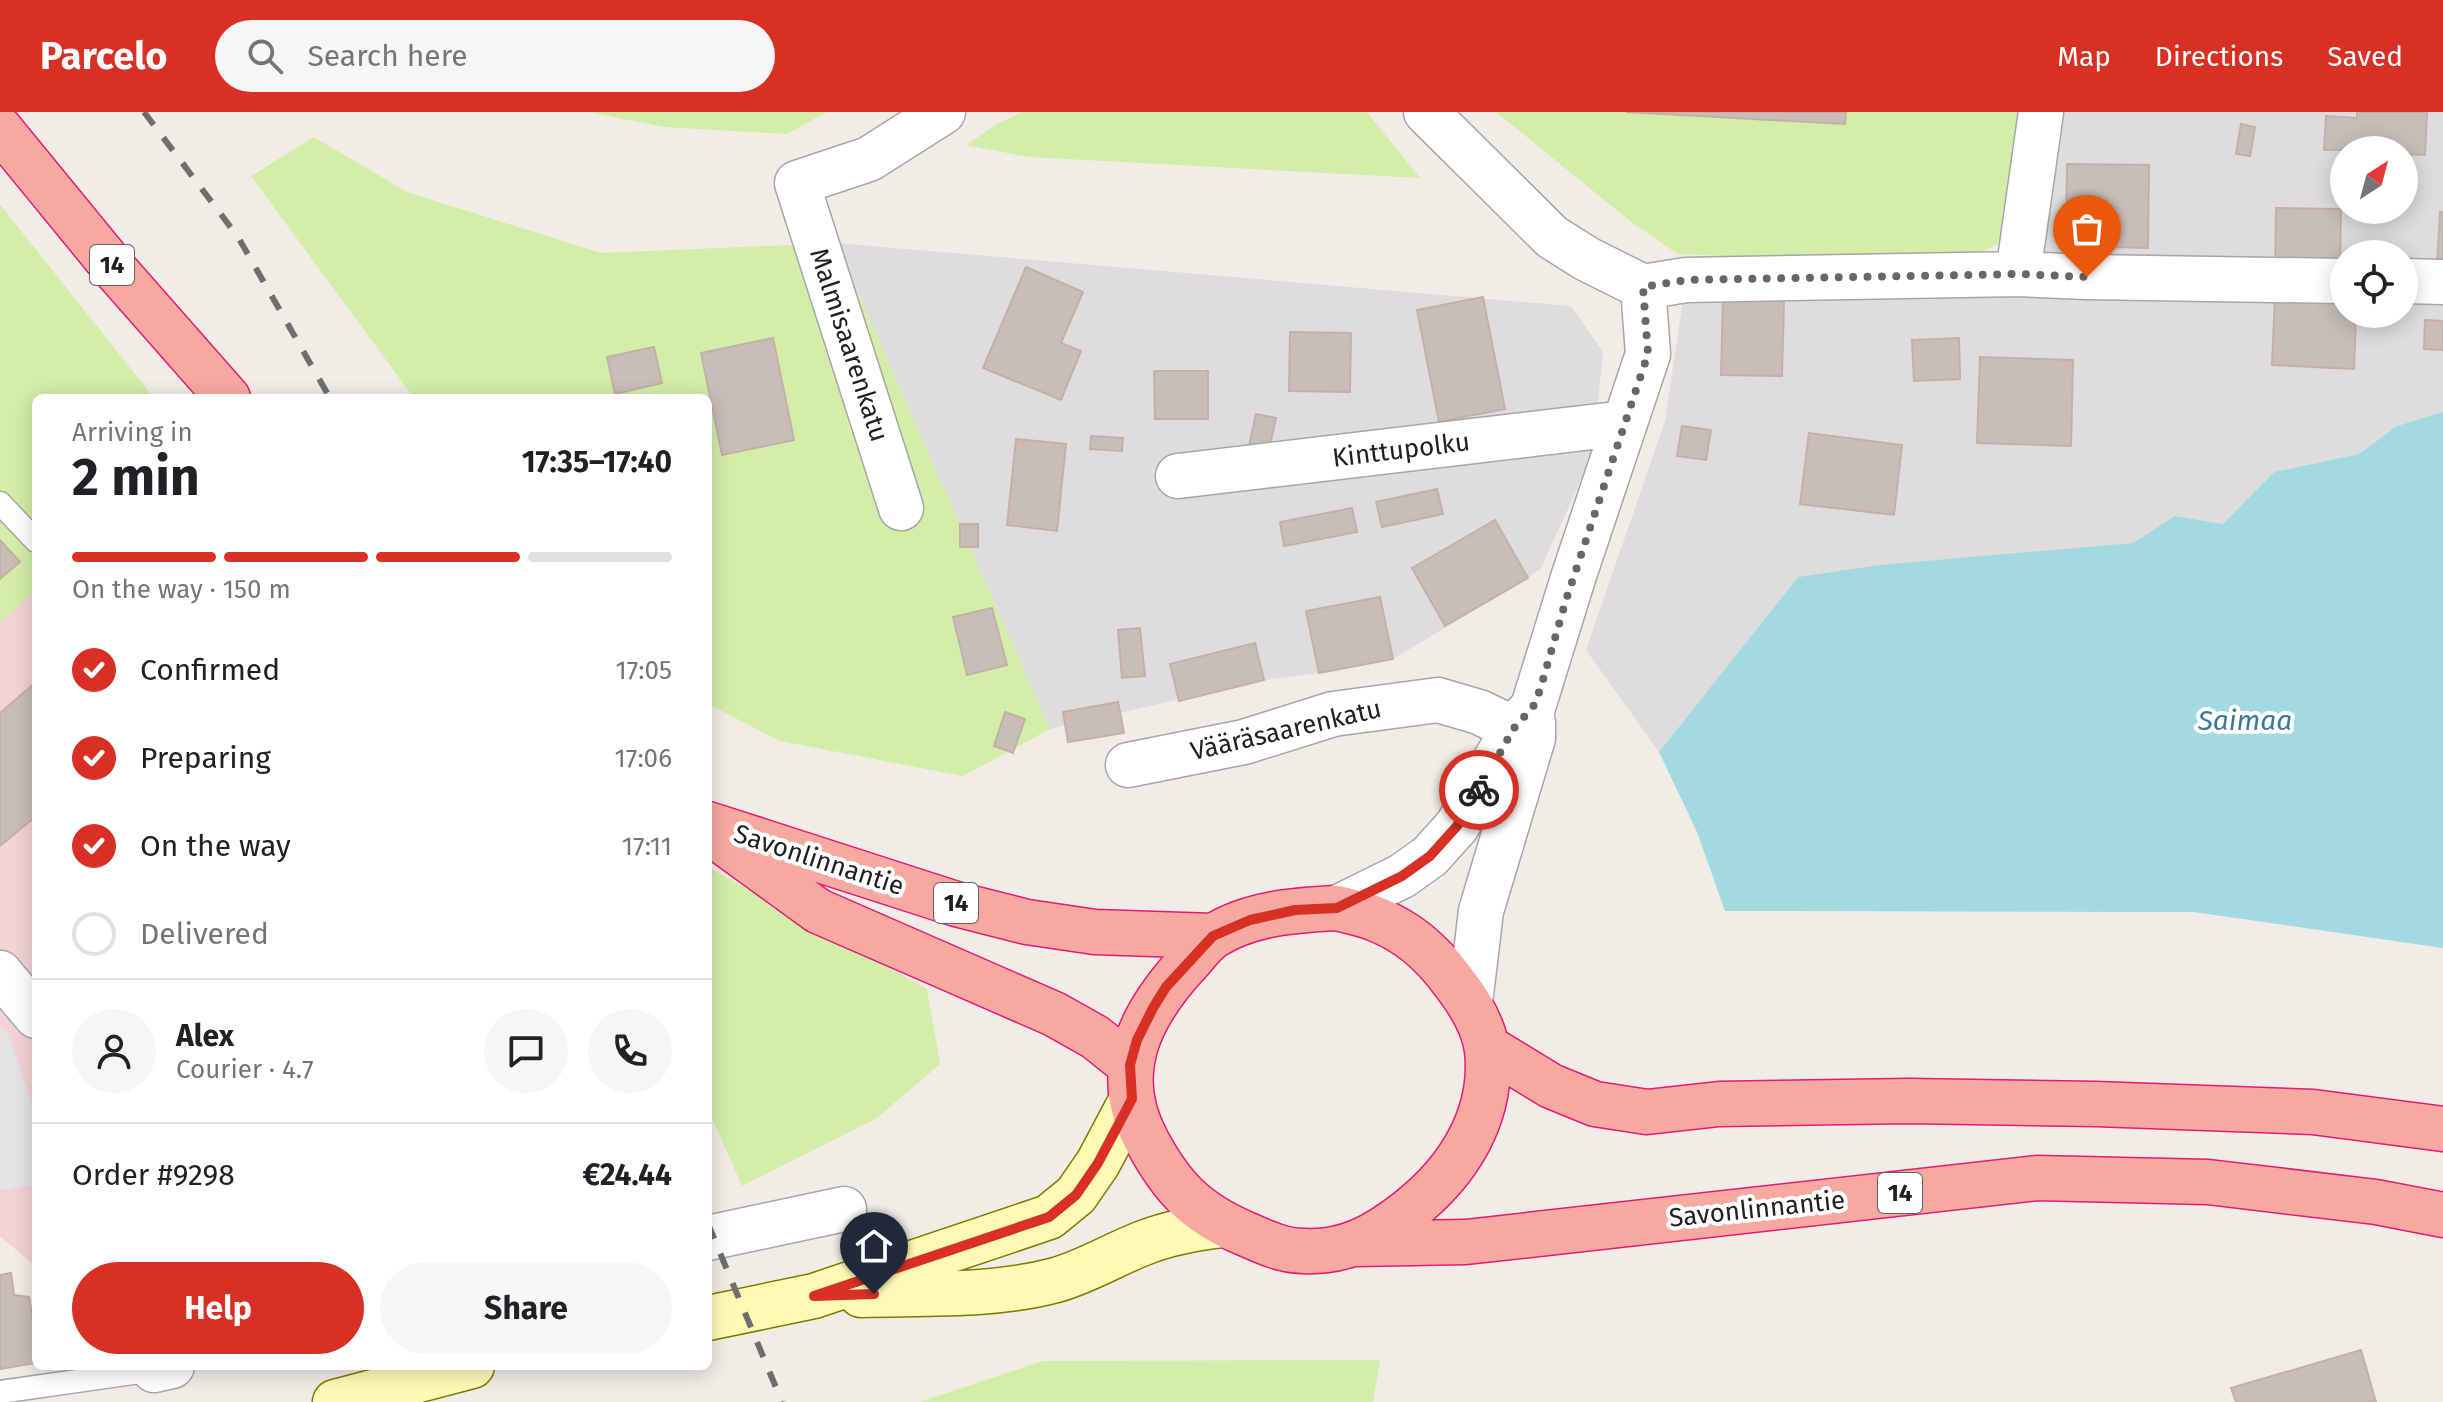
<!DOCTYPE html>
<html lang="en">
<head>
<meta charset="utf-8">
<style>
  :root { --surface:#fff; --page:#f6f6f6; --text:#202124; --muted:#757577; --line:#e0e0e0; --accent:#d93025 }
  body { margin:0; font-family:"Fira Sans",sans-serif; background:var(--page); color:var(--text); height:100vh; display:flex; flex-direction:column; font-size:30px; white-space:nowrap }
  * { box-sizing:border-box; margin:0 }
  p { font-size:26px; color:var(--muted) }
  .icon { flex:none; width:44px; height:44px; fill:none; stroke:currentColor; stroke-width:2; stroke-linecap:round; stroke-linejoin:round }
  .map { position:relative; flex:1; overflow:hidden }
  .side { position:absolute; left:32px; top:282px; width:680px; height:976px; display:flex; flex-direction:column; background:var(--surface); border-radius:12px; box-shadow:0 4px 20px #0003 }
  .side>* { flex:none }
  .needle { width:52px; rotate:36deg }
  .controls { position:absolute; left:2330px; top:24px; display:grid; gap:16px }
  .controls a { display:grid; place-items:center; width:88px; height:88px; border-radius:50%; background:var(--surface); box-shadow:0 4px 20px #0003; font-size:40px }
  .pin { position:absolute; display:grid; place-items:center; width:68px; height:68px; color:#fff; margin:-82px -34px; border-radius:50% 50% 50% 0; rotate:-45deg; box-shadow:0 0 8px #0007 }
  .pin .icon { rotate:45deg }
  .courier { position:absolute; display:grid; place-items:center; width:80px; height:80px; margin:-40px; border:6px solid #d93025; border-radius:50%; background:#fff; color:#222; box-shadow:0 2px 10px #0007 }
  .summary em { font-style:normal; font-weight:700 }
  .summary div { display:flex; flex-direction:column-reverse }
  .summary { display:flex; align-items:center; justify-content:space-between; height:136px; padding:0 40px }
  h1 { font-size:52px; font-weight:700; line-height:60px }
  .bar { display:grid; grid-template-columns:repeat(4,1fr); gap:12px 8px; align-content:center; height:96px; padding:0 40px }
  .bar i { height:10px; border-radius:6px; background:var(--line) }
  .bar .current { background:var(--accent) }
  .bar p { grid-column:span 4 }
  .line { display:flex; align-items:center; gap:20px; padding:0 40px; border-top:2px solid var(--line) }
  .line div { flex:1 }
  .round { display:grid; place-items:center; flex:none; width:84px; height:84px; border-radius:42px; background:var(--page) }
  ol { padding:0 40px; list-style:none }
  li { display:flex; align-items:center; gap:24px; height:88px }
  li p { margin-inline-start:auto }
  li .icon { padding:8px; border-radius:50%; background:var(--accent); color:#fff; stroke-width:4 }
  li:last-child { color:var(--muted) }
  li i { width:44px; height:44px; border:4px solid var(--line); border-radius:50% }
  .primary-button { display:flex; gap:16px; margin-top:auto; padding:16px 40px }
  .primary-button a { flex:1; height:92px; border-radius:48px; background:var(--accent); color:#fff; font-size:32px; font-weight:700; line-height:92px; text-align:center }
  .primary-button a+a { background:var(--page); color:var(--text) }
  header { display:flex; align-items:center; gap:48px; box-sizing:border-box; height:112px; padding:0 40px; background:var(--accent); color:#fff }
  header strong { font-size:38px }
  nav { display:flex; gap:44px; margin-inline-start:auto; font-size:28px }
  .search { width:560px; height:72px; background:var(--page); display:flex; align-items:center; gap:20px; box-sizing:border-box; padding:0 28px; border-radius:44px; color:var(--muted); font-size:30px }
  .map>svg:first-child { display:block }
  .residential { fill:#dedcdd; fill-rule:evenodd }
  .commercial { fill:#f3d3d5 }
  .grass { fill:#d2eea8 }
  .parking { fill:#e4e4e4 }
  .water { fill:#a3dae1 }
  .building { fill:#c9bdb8; stroke:#c4b0a6; stroke-width:2 }
  .lines { fill:none; stroke-linecap:round; stroke-linejoin:round }
  .service-casing { stroke:#a7a7a7; stroke-width:25 }
  .minor-casing { stroke:#a7a7a7; stroke-width:47 }
  .secondary-casing { stroke:#7d7d00; stroke-width:47 }
  .trunk-casing { stroke:#e81976; stroke-width:47 }
  .service { stroke:#fff; stroke-width:22 }
  .minor { stroke:#fff; stroke-width:44 }
  .secondary { stroke:#fefab6; stroke-width:44 }
  .trunk { stroke:#f6a9a0; stroke-width:44 }
  .rail { stroke:#6e6e6e; stroke-width:6; stroke-dasharray:16 16; stroke-linecap:butt }
  .done { stroke:#696765; stroke-width:8; stroke-dasharray:0 14.4 }
  .route { stroke:#d93025; stroke-width:10 }
  .labels { text-anchor:middle; dominant-baseline:central; stroke-width:8; stroke-linejoin:round; paint-order:stroke }
  .shield { fill:#fff; stroke:#636363; stroke-width:2 }
  .shield-label { font-size:24px; font-weight:bold; fill:#202020 }
  .street-label { font-size:26px; fill:#202020; stroke:#fff }
  .water-label { font-size:28px; font-style:italic; fill:#3c789e; stroke:#fff }
</style>
</head>
<body>
<header>
<strong>Parcelo</strong>
<div class="search"><svg class="icon" aria-label="search" viewBox="0 0 24 24"><circle cx="10" cy="10" r="6"/><path d="M15 15l6 6"/></svg>Search here</div>
<nav><a>Map</a><a>Directions</a><a>Saved</a></nav>
</header>
<div class="map">
<svg width="2443" height="1290" viewBox="0 0 2443 1290">
  <rect width="100%" height="100%" fill="#f1ece5"/>
  <path class="residential" d="M 2042,0 L 2443,0 L 2443,300 L 2397,314 L 2359,342 L 2274,360 L 2223,412 L 2175,404 L 2133,431 L 1798,465 L 1659,640 L 1586,538 L 1665,309 L 1686,168 L 2018,162 ZM 2344,38 L 2404,38 L 2404,98 L 2344,98 ZM 2344,142 L 2404,142 L 2404,202 L 2344,202 Z
    M 836,131 L 1571,194 L 1603,240 L 1593,342 L 1541,456 L 1528,466 L 1393,547 L 1319,561 L 1264,568 L 1050,617 Z"/>
  <path class="commercial" d="M 0,93 L 154,286 L 36,286 L 36,1155 L 0,1124 Z"/>
  <path class="grass" d="M 588,0 L 827,0 L 787,22 L 665,15 Z
    M 1022,0 L 1367,0 L 1420,66 L 1029,45 L 966,33 L 997,12 Z
    M 1496,0 L 1626,0 L 1845,12 L 1846,0 L 2017,0 L 2010,96 L 2001,130 L 1954,154 L 1678,142 L 1634,112 Z
    M 314,25 L 407,80 L 601,141 L 836,131 L 1050,617 L 963,664 L 780,629 L 708,592 L 708,286 L 414,286 L 251,64 Z
    M 0,93 L 154,286 L 36,286 L 36,478 L 0,511 Z
    M 708,755 L 927,877 L 940,952 L 877,1006 L 742,1074 L 708,997 Z
    M 1380,1248 L 1373,1290 L 920,1290 L 1043,1249 Z"/>
  <path class="parking" d="M 0,916 L 7,919 L 36,1003 L 36,1073 L 0,1078 Z"/>
  <path class="water" d="M 2443,300 L 2443,836 L 2194,800 L 1725,799 L 1697,720 L 1659,640 L 1798,465 L 1880,453 L 2133,431 L 2175,404 L 2223,412 L 2274,360 L 2359,342 L 2397,314 Z"/>
  <path class="building" d="M 1626,0 L 1846,0 L 1845,12 Z
    M 2357,0 L 2427,0 L 2425,43 L 2404,42 L 2404,38 L 2324,38 L 2326,4 L 2357,6 Z
    M 2241,12 L 2255,15 L 2250,44 L 2236,42 Z
    M 2067,52 L 2149,53 L 2148,136 L 2066,134 Z
    M 2276,96 L 2341,97 L 2340,161 L 2275,160 Z
    M 2440,100 L 2443,100 L 2443,155 L 2437,155 Z
    M 1026,155 L 1083,180 L 1061,231 L 1081,239 L 1061,288 L 983,256 Z
    M 2275,184 L 2344,187 L 2344,202 L 2356,202 L 2354,257 L 2272,253 Z
    M 1483,185 L 1505,297 L 1439,310 L 1417,198 Z
    M 1723,186 L 1784,188 L 1782,264 L 1721,263 Z
    M 2425,208 L 2443,209 L 2443,238 L 2424,237 Z
    M 1290,220 L 1351,221 L 1350,280 L 1289,279 Z
    M 773,226 L 794,328 L 722,343 L 701,241 Z
    M 1959,226 L 1960,267 L 1914,269 L 1912,228 Z
    M 654,235 L 662,271 L 615,282 L 607,245 Z
    M 1980,245 L 2073,248 L 2071,334 L 1977,331 Z
    M 1154,259 L 1208,259 L 1208,307 L 1155,307 Z
    M 1256,302 L 1276,306 L 1266,351 L 1246,347 Z
    M 1682,314 L 1711,318 L 1706,348 L 1677,344 Z
    M 1809,321 L 1902,333 L 1894,403 L 1800,392 Z
    M 1091,324 L 1123,326 L 1122,339 L 1090,337 Z
    M 1016,327 L 1066,332 L 1057,419 L 1007,413 Z
    M 1437,377 L 1443,402 L 1382,415 L 1376,390 Z
    M 1352,396 L 1357,420 L 1284,434 L 1280,410 Z
    M 1495,408 L 1528,466 L 1445,514 L 1412,456 Z
    M 960,412 L 978,412 L 978,435 L 960,435 Z
    M 0,428 L 20,450 L 0,467 Z
    M 1380,485 L 1393,547 L 1319,561 L 1306,499 Z
    M 992,496 L 1007,553 L 967,563 L 953,505 Z
    M 1140,516 L 1145,564 L 1122,566 L 1118,518 Z
    M 1255,531 L 1264,568 L 1179,589 L 1170,552 Z
    M 36,570 L 36,704 L 0,734 L 0,601 Z
    M 1118,590 L 1124,621 L 1068,630 L 1063,600 Z
    M 1005,600 L 1025,607 L 1013,641 L 994,634 Z
    M 11,1161 L 14,1183 L 29,1185 L 36,1225 L 36,1251 L 0,1257 L 0,1163 Z
    M 2361,1238 L 2376,1290 L 2236,1290 L 2231,1276 Z"/>
  <g class="lines">
    <g class="service-casing">
      <path id="service" d="M 0,391 L 36,429
        M 0,1280 L 154,1258"/>
    </g>
    <g class="minor-casing">
      <path id="minor" d="M 2018,162 L 2041,0
        M 2404,169 L 2443,170
        M 1643,175 L 1686,168 L 2018,162 L 2087,165 L 2344,169
        M 1178,364 L 1625,311
        M 901,396 L 797,71 L 869,47 L 943,0
        M 1128,653 L 1244,630 L 1333,602 L 1438,588 L 1479,600 L 1533,626
        M 1337,796 L 1402,764 L 1430,744 L 1457,714 L 1514,616 L 1533,595 L 1574,463 L 1648,242 L 1643,175 L 1587,147 L 1552,125 L 1426,0
        M 0,861 L 36,904
        M 1470,891 L 1481,799 L 1533,626 L 1533,610
        M 708,1126 L 844,1097
        M 153,1254 L 154,1258 L 172,1254"/>
    </g>
    <g class="secondary-casing">
      <path id="secondary" d="M 861,1183 C 925,1181 993,1185 1056,1168 C 1088,1159 1116,1141 1146,1130 C 1172,1120 1197,1116 1224,1113
        M 708,1206 L 814,1184 L 1049,1105 L 1076,1083 L 1098,1051 L 1132,987
        M 335,1290 L 472,1254"/>
    </g>
    <g class="trunk-casing">
      <path id="trunk" d="M 0,17 L 118,161 L 228,286
        M 708,712 L 956,792 L 1027,810 L 1095,820 L 1213,824
        M 723,730 L 818,799 L 1054,902 L 1095,925 L 1130,953
        M 1337,796 C 1351,800 1365,802 1378,808 C 1408,820 1433,842 1452,868 C 1467,887 1484,914 1487,938 C 1494,1004 1458,1060 1408,1099 C 1376,1124 1346,1141 1304,1139 C 1283,1139 1264,1130 1246,1122 C 1196,1101 1172,1076 1147,1029 C 1111,963 1138,906 1185,854 C 1194,845 1203,831 1214,824 C 1250,801 1296,798 1337,796 Z
        M 1487,935 L 1551,974 L 1595,992 L 1647,1000 L 1719,992 L 1909,989 L 2096,992 L 2313,1000 L 2443,1017
        M 1356,1132 L 1466,1130 L 2037,1066 L 2208,1070 L 2376,1090 L 2443,1103"/>
    </g>
    <use href="#service" class="service"/>
    <use href="#minor" class="minor"/>
    <use href="#secondary" class="secondary"/>
    <use href="#trunk" class="trunk"/>
    <path class="rail" d="M 144,0 L 238,125 L 330,286
      M 708,1112 L 782,1290"/>
  </g>
  <g class="lines">
    <path class="done" d="M 1479,678 L 1514,616 L 1533,595 L 1540,578 L 1566,488 L 1648,242 L 1643,175 L 1686,168 L 2018,162 L 2087,165"/>
    <path class="route" d="M 874,1182 L 814,1184 L 1049,1105 L 1076,1083 L 1098,1051 L 1132,987 L 1130,953 L 1137,928 L 1153,896 L 1166,875 L 1213,824 L 1250,808 L 1295,798 L 1337,796 L 1402,764 L 1430,744 L 1457,714 L 1479,678"/>
  </g>
  <g class="labels">
    <g class="shield">
      <rect x="90" y="133" width="44" height="40" rx="6"/>
      <rect x="934" y="771" width="44" height="40" rx="6"/>
      <rect x="1878" y="1061" width="44" height="40" rx="6"/>
    </g>
    <g class="shield-label">
      <text x="112" y="153">14</text>
      <text x="956" y="791">14</text>
      <text x="1900" y="1081">14</text>
    </g>
    <g class="street-label">
      <text transform="translate(849 233) rotate(72)">Malmisaarenkatu</text>
      <text transform="translate(1401 338) rotate(-7)">Kinttupolku</text>
      <text transform="translate(1286 618) rotate(-13)">Vääräsaarenkatu</text>
      <text transform="translate(819 748) rotate(18)">Savonlinnantie</text>
      <text transform="translate(1757 1097) rotate(-6)">Savonlinnantie</text>
    </g>
    <g class="water-label">
      <text x="2245" y="608">Saimaa</text>
    </g>
  </g>
</svg>
<div class="controls">
<a><svg class="needle" viewBox="-14 -14 28 28"><path d="M0-13l5 13h-10z" fill="#e53935"/><path d="M0 13l5-13h-10z" fill="#757577"/></svg></a>
<a><svg class="icon" aria-label="locate" viewBox="0 0 24 24"><circle cx="12" cy="12" r="6"/><path d="M12 2v4M12 18v4M2 12h4M18 12h4"/></svg></a>
</div>
<div class="pin" style="left:2087px;top:165px;background:#ea580c"><svg class="icon" aria-label="bag" viewBox="0 0 24 24"><path d="M5 8h14l-1 12H6zM9 8a3 3 0 0 1 6 0"/></svg></div>
<div class="pin" style="left:874px;top:1182px;background:#1f2937"><svg class="icon" aria-label="home" viewBox="0 0 24 24"><path d="M3 11l9-7 9 7M6 9v11h12V9"/></svg></div>
<div class="courier" style="left:1479px;top:678px"><svg class="icon" aria-label="bike" viewBox="0 0 24 24"><circle cx="6" cy="16" r="4"/><circle cx="18" cy="16" r="4"/><path d="M6 16l4-8h5l3 8M10 8l3 8H6M13 5h3"/></svg></div>
<section class="side">
<div class="summary"><div><h1>2 min</h1><p>Arriving in</p></div><em>17:35–17:40</em></div>
<div class="bar"><i class="current"></i><i class="current"></i><i class="current"></i><i></i><p>On the way · 150 m</p></div>
<ol>
<li><svg class="icon" aria-label="check" viewBox="0 0 24 24"><path d="M5 12l5 5 9-10"/></svg>Confirmed<p>17:05</p></li>
<li><svg class="icon" aria-label="check" viewBox="0 0 24 24"><path d="M5 12l5 5 9-10"/></svg>Preparing<p>17:06</p></li>
<li><svg class="icon" aria-label="check" viewBox="0 0 24 24"><path d="M5 12l5 5 9-10"/></svg>On the way<p>17:11</p></li>
<li><i></i>Delivered</li>
</ol>
<div class="line" style="height:144px"><a class="round"><svg class="icon" aria-label="person" viewBox="0 0 24 24"><circle cx="12" cy="8" r="4"/><path d="M4 21q1-7 8-7t8 7"/></svg></a><div><b>Alex</b><p>Courier · 4.7</p></div><a class="round"><svg class="icon" aria-label="chat" viewBox="0 0 24 24"><path d="M4 5h16v11H9l-5 4z"/></svg></a><a class="round"><svg class="icon" aria-label="phone" viewBox="0 0 24 24"><path d="M5 4h4l2 5-3 2q2 4 5 5l2-3 5 2v4C11 20 4 13 5 4z"/></svg></a></div>
<div class="line" style="height:104px"><div>Order #9298</div><b>€24.44</b></div>
<div class="primary-button"><a>Help</a><a>Share</a></div>
</section>
</div>
</body>
</html>
